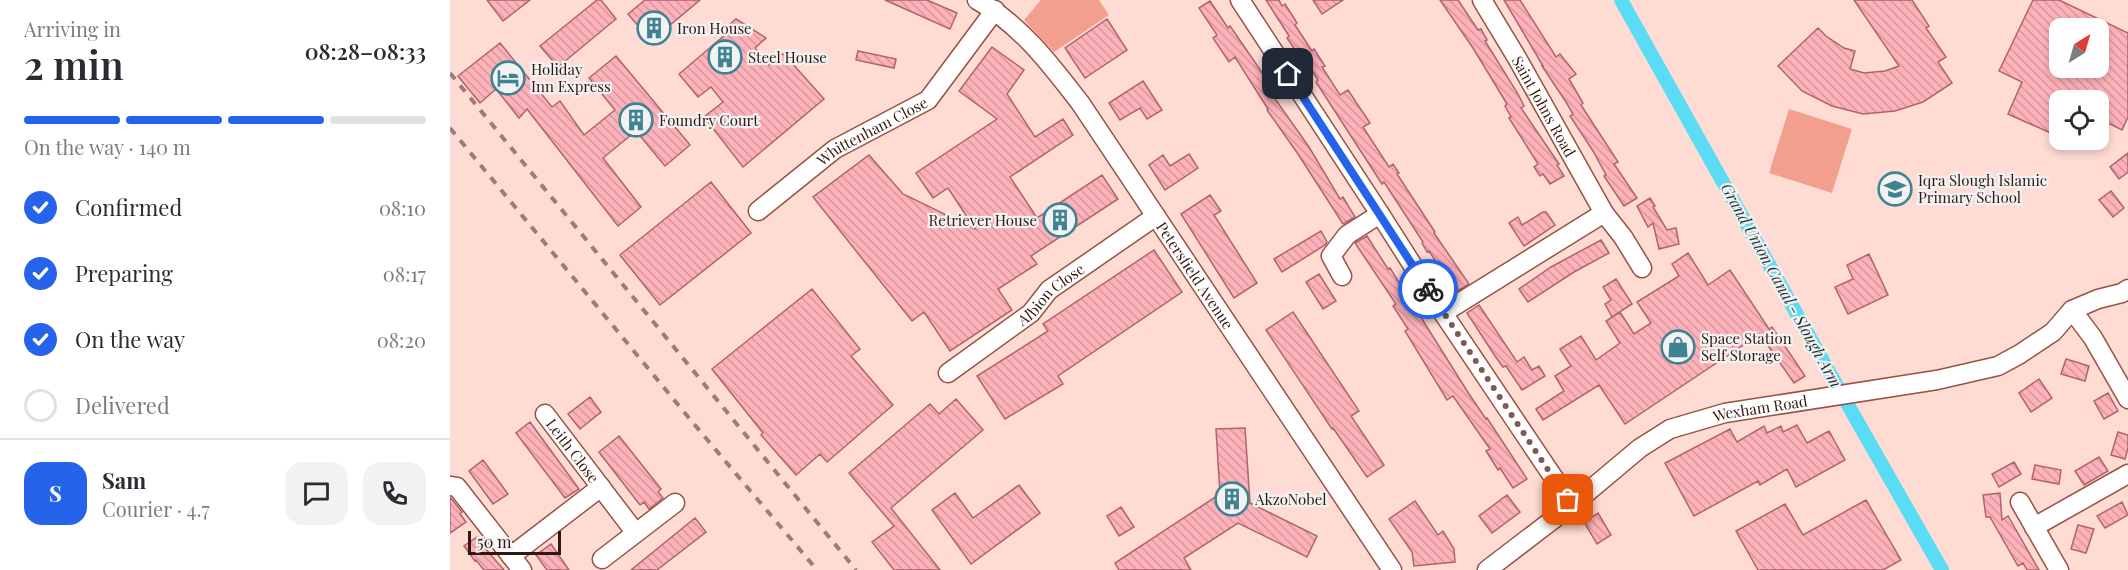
<!DOCTYPE html>
<html lang="en">
<head>
<meta charset="utf-8">
<style>
  :root { --surface:#fff; --page:#f2f2f3; --text:#2b2b33; --muted:#7c7c81; --line:#e1e1e2; --accent:#2563eb }
  body { margin:0; font-family:"Playfair Display",serif; background:var(--page); color:var(--text); height:100vh; display:flex; flex-direction:column; font-size:22px; white-space:nowrap }
  * { box-sizing:border-box; margin:0 }
  p { font-size:20px; color:var(--muted) }
  .icon { flex:none; width:33px; height:33px; fill:none; stroke:currentColor; stroke-width:2; stroke-linecap:round; stroke-linejoin:round }
  .map { position:relative; flex:1; overflow:hidden }
  .details { display:flex; flex-direction:column; background:var(--surface); width:450px }
  .details>* { flex:none }
  .needle { width:39px; rotate:37deg }
  .controls { position:absolute; left:1599px; top:18px; display:grid; gap:12px }
  .controls a { display:grid; place-items:center; width:60px; height:60px; border-radius:12px; background:var(--surface); box-shadow:0 3px 9px #0003; font-size:30px }
  .scale { position:absolute; left:18px; bottom:15px; width:93px; box-sizing:border-box; padding-left:6px; border:3px solid #351711; border-top:0; font-size:16px; line-height:21px; white-space:nowrap; color:#351711; -webkit-text-stroke:4px #f2f2f2; paint-order:stroke }
  .pin { position:absolute; display:grid; place-items:center; width:51px; height:51px; color:#fff; margin:-26px; border-radius:12px; box-shadow:0 3px 9px #0006 }
  .courier { position:absolute; display:grid; place-items:center; width:60px; height:60px; margin:-30px; border:4px solid #2563eb; border-radius:50%; background:#fff; color:#222; box-shadow:0 2px 8px #0007 }
  .head em { font-style:normal; font-weight:600 }
  .head div { display:flex; flex-direction:column-reverse }
  .head { display:flex; align-items:center; justify-content:space-between; height:102px; padding:0 24px }
  h1 { font-size:39px; font-weight:600; line-height:45px }
  .bar { display:grid; grid-template-columns:repeat(4,1fr); gap:9px 6px; align-content:center; height:72px; padding:0 24px }
  .bar i { height:8px; border-radius:4px; background:var(--line) }
  .bar .on { background:var(--accent) }
  .bar p { grid-column:span 4 }
  .line { display:flex; align-items:center; gap:15px; padding:0 24px; border-top:2px solid var(--line) }
  .line div { flex:1 }
  .round { display:grid; place-items:center; flex:none; width:63px; height:63px; border-radius:18px; background:var(--page) }
  ol { padding:0 24px; list-style:none }
  li { display:flex; align-items:center; gap:18px; height:66px }
  li p { margin-inline-start:auto }
  li .icon { padding:6px; border-radius:50%; background:var(--accent); color:#fff; stroke-width:4 }
  li:last-child { color:var(--muted) }
  li i { width:33px; height:33px; border:3px solid var(--line); border-radius:50% }
  main { display:flex; flex:1; min-height:0 }
  .map>svg:first-child { display:block }
  .green { fill:#f39f8d }
  .lines { fill:none; stroke-linecap:round; stroke-linejoin:round }
  .canal { stroke:#5adcf5; stroke-width:14 }
  .building { fill:url(#building-back-hatch); stroke:#b0636d; stroke-width:1.5; fill-rule:evenodd }
  .minor-casing { stroke:#995142; stroke-width:21 }
  .minor { stroke:#fff; stroke-width:18 }
  .rail { stroke:#9c7c75; stroke-width:4; stroke-dasharray:8 8; stroke-linecap:butt }
  .done { stroke:#7b5c55; stroke-width:6; stroke-dasharray:0 10.8 }
  .route { stroke:#2563eb; stroke-width:8 }
  .labels { text-anchor:middle; dominant-baseline:central; stroke-width:4.5; stroke-linejoin:round; paint-order:stroke }
  .poi-label { font-size:15px; fill:#351711; stroke:#f2f2f2; text-anchor:start }
  .street-label { font-size:15px; fill:#351711; stroke:#f2f2f2 }
  .water-label { font-size:16px; font-style:italic; fill:#173338; stroke:#f2f2f2 }
</style>
</head>
<body>
<main>
<section class="details">
<div class="head"><div><h1>2 min</h1><p>Arriving in</p></div><em>08:28–08:33</em></div>
<div class="bar"><i class="on"></i><i class="on"></i><i class="on"></i><i></i><p>On the way · 140 m</p></div>
<ol>
<li><svg class="icon" aria-label="check" viewBox="0 0 24 24"><path d="M5 12l5 5 9-10"/></svg>Confirmed<p>08:10</p></li>
<li><svg class="icon" aria-label="check" viewBox="0 0 24 24"><path d="M5 12l5 5 9-10"/></svg>Preparing<p>08:17</p></li>
<li><svg class="icon" aria-label="check" viewBox="0 0 24 24"><path d="M5 12l5 5 9-10"/></svg>On the way<p>08:20</p></li>
<li><i></i>Delivered</li>
</ol>
<div class="line" style="height:108px"><b class="round" style="background:var(--accent);color:#fff">S</b><div><b>Sam</b><p>Courier · 4.7</p></div><a class="round"><svg class="icon" aria-label="chat" viewBox="0 0 24 24"><path d="M4 5h16v11H9l-5 4z"/></svg></a><a class="round"><svg class="icon" aria-label="phone" viewBox="0 0 24 24"><path d="M5 4h4l2 5-3 2q2 4 5 5l2-3 5 2v4C11 20 4 13 5 4z"/></svg></a></div>
</section>
<div class="map">
<svg width="1678" height="570" viewBox="0 0 1678 570">
  <defs>
    <pattern id="building-back-hatch" width="6" height="6" patternUnits="userSpaceOnUse" patternTransform="scale(1.5)"><rect width="6" height="6" fill="#fdb2b9"/><path d="M-1 5l2 2M0 0l6 6M5-1l2 2" fill="none" stroke="#d9989e"/></pattern>
  </defs>
  <rect width="100%" height="100%" fill="#fedcd4"/>
  <path class="green" d="M 591,0 L 649,0 L 659,15 L 604,52 L 574,20 Z
    M 1339,109 L 1402,129 L 1382,193 L 1319,173 Z"/>
  <g class="lines">
    <path class="canal" d="M 1171,0 L 1382,377 L 1492,570"/>
  </g>
  <path class="building" d="M 37,0 L 80,0 L 53,21 Z
    M 147,0 L 151,0 L 166,19 L 108,67 L 90,46 Z
    M 195,0 L 250,0 L 201,41 L 178,14 Z
    M 435,0 L 477,0 L 507,13 L 500,29 Z
    M 816,0 L 829,0 L 832,6 L 835,4 L 847,23 L 845,25 L 862,51 L 864,49 L 875,66 L 872,67 L 890,95 L 898,90 L 920,123 L 913,127 L 939,167 L 943,164 L 949,173 L 947,174 L 985,232 L 984,233 L 1019,284 L 1006,292 L 979,251 L 977,252 L 972,243 L 973,242 L 934,182 L 932,184 L 866,82 L 868,80 L 850,52 L 848,54 L 837,38 L 839,36 Z
    M 863,0 L 893,0 L 872,14 Z
    M 990,0 L 1008,0 L 1028,30 L 1031,29 L 1037,40 L 1035,41 L 1068,94 L 1074,106 L 1071,108 L 1109,164 L 1107,165 L 1114,176 L 1100,184 L 1093,174 L 1090,176 L 1084,167 L 1088,164 L 1059,118 L 1061,117 L 1055,106 L 1057,104 L 1023,48 Z
    M 1054,0 L 1070,0 L 1106,57 L 1110,54 L 1126,74 L 1119,79 L 1133,103 L 1131,105 L 1168,162 L 1164,164 L 1187,198 L 1174,206 L 1154,176 L 1156,175 L 1143,151 L 1120,116 L 1123,114 L 1116,102 L 1092,66 L 1093,66 Z
    M 1404,0 L 1462,0 L 1479,26 L 1476,28 L 1496,57 L 1488,62 L 1502,83 L 1473,102 L 1445,111 L 1413,114 L 1382,106 L 1352,91 L 1328,66 L 1368,28 L 1376,36 L 1394,48 L 1405,51 L 1400,69 L 1414,73 L 1435,71 L 1449,66 Z
    M 1583,0 L 1609,0 L 1678,33 L 1678,117 L 1672,130 L 1648,118 L 1648,100 L 1610,100 L 1610,120 L 1603,134 L 1558,114 L 1572,82 L 1549,71 ZM 1610,28 L 1648,28 L 1648,68 L 1610,68 Z
    M 760,1 L 778,28 L 780,26 L 813,74 L 826,94 L 823,96 L 859,147 L 890,199 L 893,197 L 905,217 L 893,224 L 848,154 L 817,110 L 818,109 L 785,57 L 779,62 L 763,38 L 767,35 L 749,8 Z
    M 286,19 L 316,38 L 305,48 L 319,65 L 333,53 L 374,99 L 293,167 L 254,117 L 273,102 L 261,87 L 248,97 L 229,74 L 282,29 L 279,25 Z
    M 657,19 L 677,50 L 635,78 L 615,48 Z
    M 50,43 L 102,107 L 110,101 L 134,135 L 165,110 L 139,78 L 166,56 L 240,145 L 215,166 L 186,131 L 153,158 L 191,207 L 168,226 L 77,109 L 69,118 L 46,89 L 30,103 L 8,76 Z
    M 542,47 L 574,70 L 557,94 L 585,137 L 613,119 L 623,135 L 560,177 L 587,218 L 652,175 L 668,199 L 581,256 L 587,264 L 548,289 L 562,310 L 500,351 L 474,312 L 462,321 L 363,197 L 419,155 L 453,194 L 525,229 L 498,188 L 483,198 L 466,173 L 547,119 L 509,91 Z
    M 408,51 L 446,59 L 444,68 L 406,60 Z
    M 693,81 L 712,110 L 697,119 L 690,108 L 670,120 L 659,103 Z
    M 1678,153 L 1678,172 L 1669,179 L 1660,167 Z
    M 739,154 L 748,168 L 715,190 L 699,165 L 713,155 L 720,166 Z
    M 261,182 L 301,233 L 210,305 L 170,255 Z
    M 1661,191 L 1674,208 L 1663,217 L 1649,200 Z
    M 760,195 L 771,211 L 764,215 L 807,283 L 784,298 L 731,214 Z
    M 1200,198 L 1205,206 L 1203,207 L 1217,230 L 1226,228 L 1229,244 L 1209,249 L 1203,223 L 1198,227 L 1187,206 Z
    M 1093,212 L 1096,212 L 1105,225 L 1074,246 L 1059,223 L 1068,217 L 1072,225 Z
    M 871,231 L 877,242 L 875,245 L 832,272 L 824,259 Z
    M 917,236 L 938,269 L 940,268 L 1019,394 L 1036,419 L 1037,418 L 1077,479 L 1063,488 L 1050,468 L 1048,470 L 1036,451 L 1040,449 L 1003,396 L 997,400 L 955,331 L 958,329 L 943,306 L 946,304 L 905,243 Z
    M 1151,240 L 1159,253 L 1124,272 L 1078,302 L 1069,289 L 1101,267 Z
    M 704,250 L 732,292 L 608,376 L 613,384 L 555,419 L 527,376 L 598,331 L 593,324 Z
    M 1238,253 L 1258,285 L 1280,270 L 1319,329 L 1322,327 L 1355,376 L 1344,383 L 1310,334 L 1175,424 L 1149,385 L 1093,420 L 1086,409 L 1114,391 L 1105,376 L 1121,366 L 1110,349 L 1131,336 L 1146,360 L 1170,343 L 1156,321 L 1170,312 L 1184,334 L 1201,323 L 1187,302 L 1229,276 L 1222,264 Z
    M 1419,254 L 1438,295 L 1398,314 L 1385,287 L 1403,279 L 1397,265 Z
    M 869,274 L 886,301 L 873,309 L 856,282 Z
    M 1166,279 L 1182,304 L 1162,317 L 1155,304 L 1161,300 L 1153,287 Z
    M 362,289 L 410,349 L 401,356 L 443,405 L 377,462 L 370,454 L 346,475 L 311,435 L 313,433 L 262,369 Z
    M 1029,305 L 1067,362 L 1074,357 L 1082,370 L 1089,366 L 1095,376 L 1072,390 L 1056,366 L 1053,367 L 1045,356 L 1017,313 Z
    M 843,312 L 909,411 L 901,416 L 934,465 L 917,477 L 883,428 L 882,429 L 816,330 Z
    M 1616,359 L 1639,366 L 1635,381 L 1611,374 Z
    M 1589,379 L 1602,398 L 1581,412 L 1569,393 Z
    M 1658,393 L 1668,411 L 1654,419 L 1644,401 Z
    M 140,397 L 151,412 L 130,429 L 118,414 Z
    M 506,399 L 533,430 L 441,508 L 490,570 L 444,570 L 422,542 L 444,526 L 399,473 L 480,404 L 489,414 Z
    M 80,422 L 129,489 L 115,498 L 66,433 Z
    M 1347,425 L 1357,443 L 1379,431 L 1395,460 L 1346,487 L 1337,469 L 1310,485 L 1308,481 L 1244,516 L 1215,463 L 1280,429 L 1287,442 L 1314,426 L 1317,433 L 1331,426 L 1333,432 Z
    M 795,428 L 800,503 L 867,536 L 857,557 L 788,523 L 734,558 L 741,570 L 669,570 L 665,563 L 770,494 L 766,429 Z
    M 1668,432 L 1678,435 L 1678,448 L 1675,459 L 1661,455 Z
    M 169,436 L 211,489 L 208,492 L 213,498 L 199,509 L 194,502 L 190,505 L 149,452 Z
    M 1649,457 L 1658,471 L 1634,485 L 1625,471 Z
    M 33,460 L 58,494 L 43,504 L 19,471 Z
    M 1564,462 L 1571,474 L 1549,487 L 1542,474 Z
    M 1585,465 L 1611,470 L 1609,484 L 1582,479 Z
    M 569,485 L 590,513 L 521,564 L 482,510 L 505,493 L 523,518 Z
    M 1550,493 L 1552,520 L 1558,516 L 1589,570 L 1577,570 L 1573,563 L 1568,566 L 1540,517 L 1536,517 L 1533,495 Z
    M 1057,495 L 1070,512 L 1042,533 L 1029,516 Z
    M 0,497 L 12,512 L 10,514 L 16,522 L 0,533 Z
    M 1416,500 L 1451,560 L 1433,570 L 1308,570 L 1286,531 L 1335,504 L 1353,535 Z
    M 965,501 L 988,535 L 993,531 L 1004,549 L 1005,562 L 964,566 L 962,552 L 939,519 Z
    M 1672,502 L 1678,515 L 1655,528 L 1647,516 Z
    M 671,507 L 684,527 L 669,536 L 657,516 Z
    M 1148,513 L 1161,535 L 1147,544 L 1134,522 Z
    M 245,518 L 256,532 L 207,570 L 181,570 Z
    M 1628,525 L 1644,529 L 1636,553 L 1621,549 Z
    M 27,537 L 40,554 L 54,570 L 34,570 L 26,560 L 25,561 L 14,546 Z
    M 101,544 L 119,570 L 97,570 L 86,555 Z"/>
  <g class="lines">
    <g class="minor-casing">
      <g id="minor">
        <path id="s1" d="M 527,0 C 571,25 601,65 631,104 L 942,570"/>
        <path d="M 790,0 L 930,214 L 993,313 L 1122,505"/>
        <path id="s2" d="M 1032,0 L 1067,58 L 1154,213 L 1173,237 L 1192,268"/>
        <path id="s3" d="M 308,211 L 385,149 L 478,100 L 545,10"/>
        <path d="M 892,276 L 881,256 L 897,235 L 930,214"/>
        <path d="M 1622,310 L 1643,338 L 1678,399"/>
        <path d="M 993,313 L 1154,213"/>
        <path id="s4" d="M 498,373 L 581,313 L 599,290 L 706,216"/>
        <path id="s5" d="M 95,414 L 185,532"/>
        <path d="M 0,486 L 7,487 L 72,570"/>
        <path d="M 1570,502 L 1609,570"/>
        <path d="M 1584,527 L 1678,474"/>
        <path d="M 61,556 L 151,487"/>
        <path d="M 152,559 L 225,503"/>
        <path id="s6" d="M 1037,570 L 1122,505 L 1190,448 L 1220,429 L 1275,413 L 1487,380 L 1548,366 L 1570,354 L 1603,332 L 1622,310 L 1648,299 L 1672,293 L 1678,289"/>
      </g>
    </g>
    <use href="#minor" class="minor"/>
    <path class="rail" d="M 0,73 L 406,570
      M 0,128 L 239,418 L 367,570"/>
  </g>
  <g class="lines">
    <path class="done" d="M 978,289 L 1118,500"/>
    <path class="route" d="M 838,74 L 978,289"/>
  </g>
  <defs>
    <g id="building-ring" transform="scale(1.725)"><circle r="9.5" fill="#f2f2f2" stroke="#3e8391" stroke-width="1.5"/><path d="M-4-6H4V6H1V3H-1V6H-4ZM-2.5-4.3h1.7v1.8h-1.7ZM.8-4.3h1.7v1.8H.8ZM-2.5-1h1.7V.8h-1.7ZM.8-1h1.7V.8H.8Z" fill="#3e8391"/></g>
    <g id="hotel-ring" transform="scale(1.725)"><circle r="9.5" fill="#f2f2f2" stroke="#3e8391" stroke-width="1.5"/><path d="M-6-4.5h1.5V1H6V5H4.5V3h-9V5H-6ZM-4 0a1.8 1.8 0 1 1 3.6 0ZM.5 0V-2.5h3Q6-2.5 6 0Z" fill="#3e8391"/></g>
    <g id="school-ring" transform="scale(1.725)"><circle r="9.5" fill="#f2f2f2" stroke="#3e8391" stroke-width="1.5"/><path d="M0-5L7-2L0 1L-7-2ZM-4 1L0 2.5L4 1V4Q0 6-4 4Z" fill="#3e8391"/></g>
    <g id="shop-ring" transform="scale(1.725)"><circle r="9.5" fill="#f2f2f2" stroke="#3e8391" stroke-width="1.5"/><path d="M-5-2.5h2.3a2.7 3.5 0 0 1 5.4 0H5L5.5 6h-11ZM-1.5-2.5h3a1.5 2.3 0 0 0-3 0Z" fill="#3e8391"/></g>
  </defs>
  <g fill-rule="evenodd">
    <use href="#building-ring" x="204" y="28"/>
    <use href="#building-ring" x="275" y="57"/>
    <use href="#hotel-ring" x="58" y="78"/>
    <use href="#building-ring" x="186" y="120"/>
    <use href="#school-ring" x="1445" y="189"/>
    <use href="#building-ring" x="610" y="220"/>
    <use href="#shop-ring" x="1228" y="347"/>
    <use href="#building-ring" x="782" y="499"/>
  </g>
  <g class="labels">
    <g class="poi-label">
      <text x="227" y="28">Iron House</text>
      <text x="298" y="57">Steel House</text>
      <text x="81" y="69">Holiday<tspan x="81" dy="17">Inn Express</tspan></text>
      <text x="209" y="120">Foundry Court</text>
      <text x="1468" y="180">Iqra Slough Islamic<tspan x="1468" dy="17">Primary School</tspan></text>
      <text x="587" y="220" text-anchor="end">Retriever House</text>
      <text x="1251" y="338">Space Station<tspan x="1251" dy="17">Self Storage</tspan></text>
      <text x="805" y="499">AkzoNobel</text>
    </g>
    <g class="street-label">
      <text stroke="none"><textPath href="#s2" startOffset="123">Saint Johns Road</textPath></text>
      <text stroke="none"><textPath href="#s3" startOffset="140">Whittenham Close</textPath></text>
      <text stroke="none"><textPath href="#s1" startOffset="354">Petersfield Avenue</textPath></text>
      <text stroke="none"><textPath href="#s4" startOffset="130">Albion Close</textPath></text>
      <text stroke="none"><textPath href="#s6" startOffset="324">Wexham Road</textPath></text>
      <text stroke="none"><textPath href="#s5" startOffset="46">Leith Close</textPath></text>
    </g>
    <g class="water-label">
      <text transform="translate(1332 285) rotate(61)">Grand Union Canal - Slough Arm</text>
    </g>
  </g>
</svg>
<div class="controls">
<a><svg class="needle" viewBox="-14 -14 28 28"><path d="M0-13l5 13h-10z" fill="#e53935"/><path d="M0 13l5-13h-10z" fill="#7c7c81"/></svg></a>
<a><svg class="icon" aria-label="locate" viewBox="0 0 24 24"><circle cx="12" cy="12" r="6"/><path d="M12 2v4M12 18v4M2 12h4M18 12h4"/></svg></a>
</div>
<div class="scale">50 m</div>
<div class="pin" style="left:1118px;top:500px;background:#ea580c"><svg class="icon" aria-label="bag" viewBox="0 0 24 24"><path d="M5 8h14l-1 12H6zM9 8a3 3 0 0 1 6 0"/></svg></div>
<div class="pin" style="left:838px;top:74px;background:#1f2937"><svg class="icon" aria-label="home" viewBox="0 0 24 24"><path d="M3 11l9-7 9 7M6 9v11h12V9"/></svg></div>
<div class="courier" style="left:978px;top:289px"><svg class="icon" aria-label="bike" viewBox="0 0 24 24"><circle cx="6" cy="16" r="4"/><circle cx="18" cy="16" r="4"/><path d="M6 16l4-8h5l3 8M10 8l3 8H6M13 5h3"/></svg></div>
</div>
</main>
</body>
</html>
